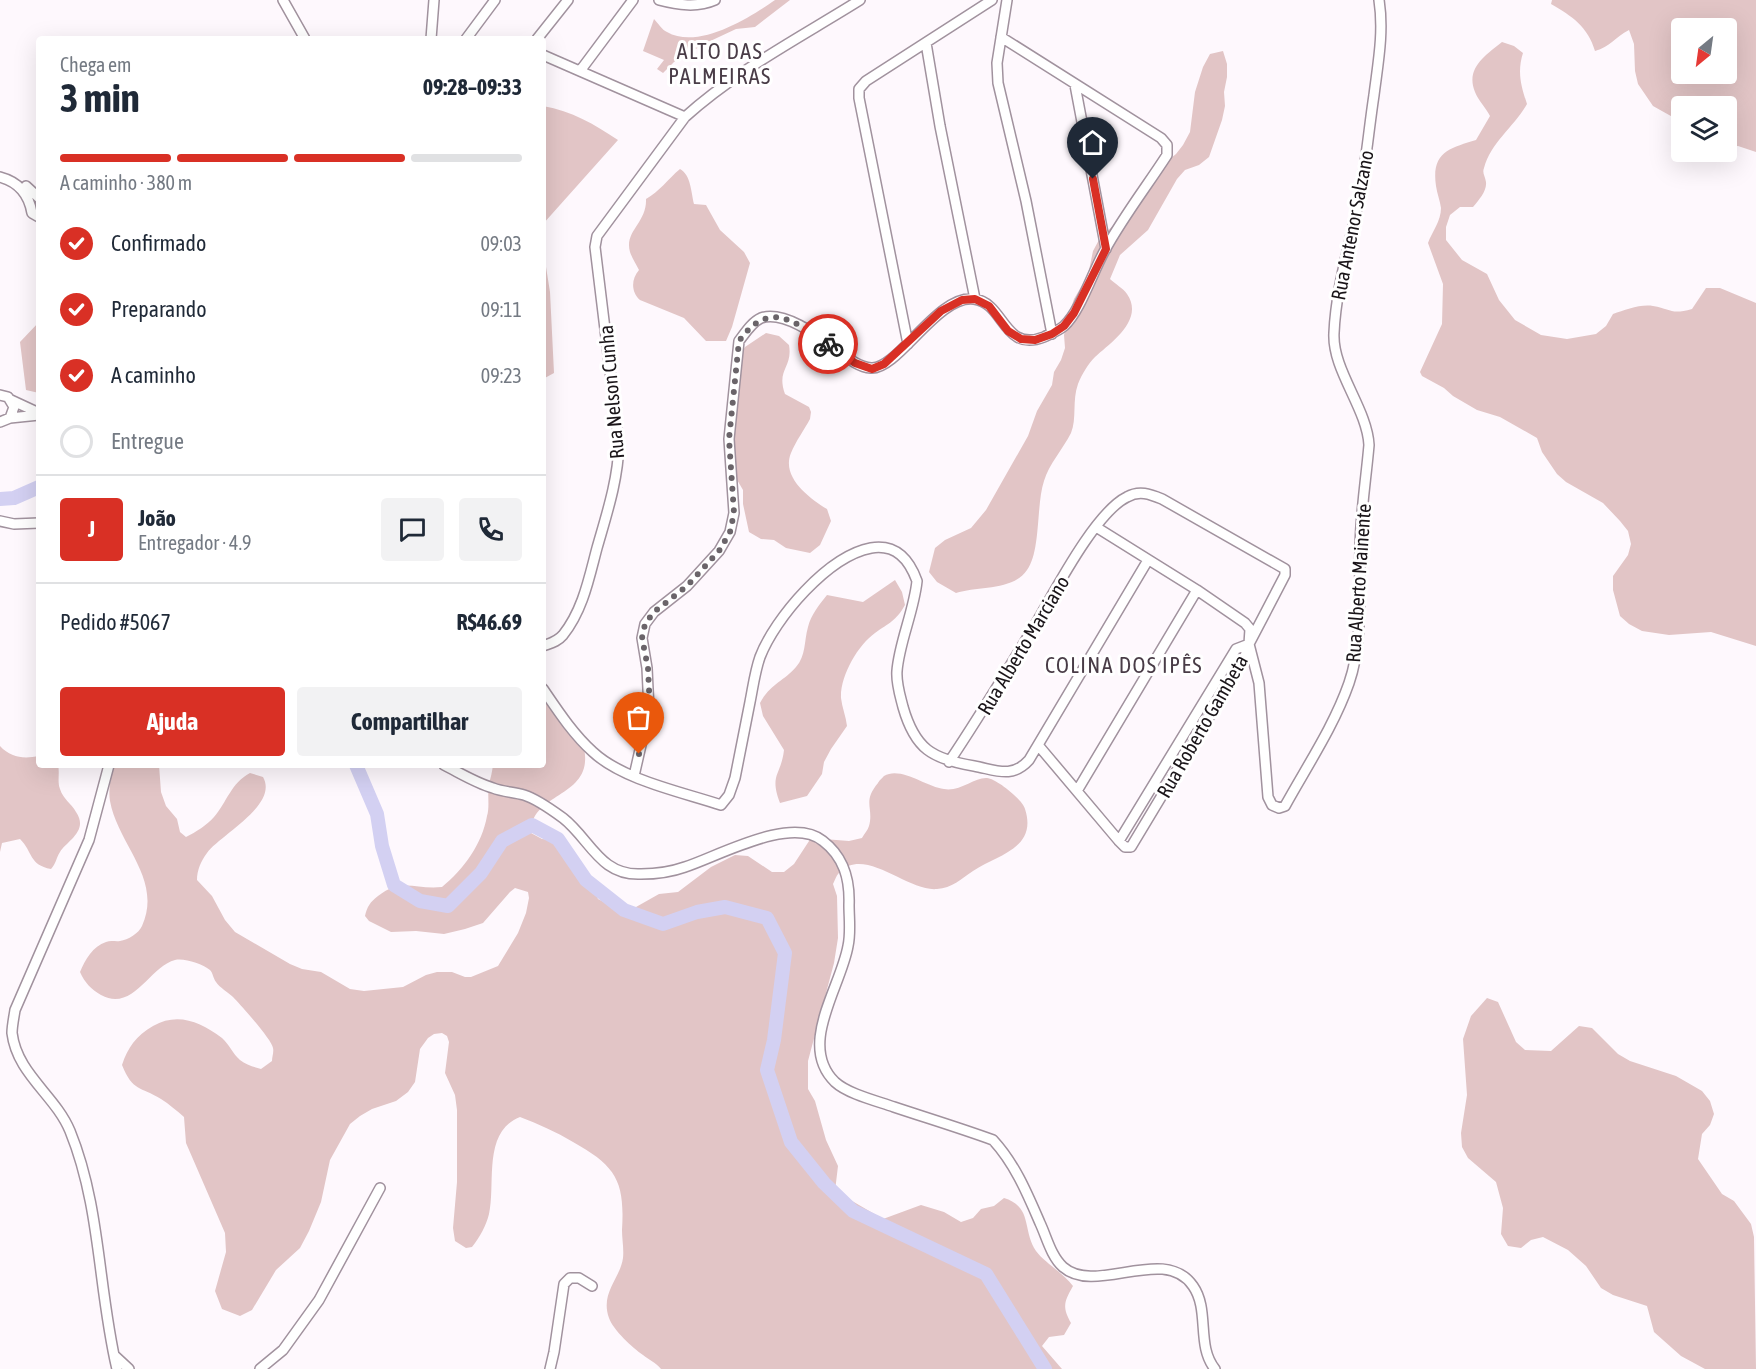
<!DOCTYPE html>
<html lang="pt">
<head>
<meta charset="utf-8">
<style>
  :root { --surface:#fff; --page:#f2f2f3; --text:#1f2937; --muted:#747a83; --line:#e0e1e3; --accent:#d93025 }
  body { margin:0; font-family:"Asap Condensed",sans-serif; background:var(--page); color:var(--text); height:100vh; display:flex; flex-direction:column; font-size:22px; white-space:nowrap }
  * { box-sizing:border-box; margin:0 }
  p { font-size:20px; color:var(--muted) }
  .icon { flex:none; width:33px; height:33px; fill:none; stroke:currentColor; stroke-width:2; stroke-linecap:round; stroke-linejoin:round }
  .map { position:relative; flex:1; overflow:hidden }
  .panel { position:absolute; left:36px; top:36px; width:510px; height:732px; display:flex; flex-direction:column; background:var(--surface); border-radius:6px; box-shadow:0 6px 24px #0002 }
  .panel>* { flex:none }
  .needle { width:39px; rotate:209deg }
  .controls { position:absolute; left:1671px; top:18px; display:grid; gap:12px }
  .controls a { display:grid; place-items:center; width:66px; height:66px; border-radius:6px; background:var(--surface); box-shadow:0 6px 24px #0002; font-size:30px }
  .pin { position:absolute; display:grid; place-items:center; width:51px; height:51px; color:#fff; margin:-62px -26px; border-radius:50% 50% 50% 0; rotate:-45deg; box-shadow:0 0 6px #0007 }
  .pin .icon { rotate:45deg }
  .courier { position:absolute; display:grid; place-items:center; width:60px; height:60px; margin:-30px; border:4px solid #d93025; border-radius:50%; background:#fff; color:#222; box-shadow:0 2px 8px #0007 }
  .summary em { font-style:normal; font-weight:700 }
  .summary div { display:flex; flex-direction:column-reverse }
  .summary { display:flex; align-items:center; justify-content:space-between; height:102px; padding:0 24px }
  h1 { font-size:39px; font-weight:700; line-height:45px }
  .bar { display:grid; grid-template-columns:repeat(4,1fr); gap:9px 6px; align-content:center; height:72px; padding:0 24px }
  .bar i { height:8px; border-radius:4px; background:var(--line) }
  .bar .active { background:var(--accent) }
  .bar p { grid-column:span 4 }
  .line { display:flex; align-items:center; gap:15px; padding:0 24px; border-top:2px solid var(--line) }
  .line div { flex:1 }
  .round { display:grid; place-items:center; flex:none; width:63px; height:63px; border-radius:6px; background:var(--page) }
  ol { padding:0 24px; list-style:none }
  li { display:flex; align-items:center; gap:18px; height:66px }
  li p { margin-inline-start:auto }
  li .icon { padding:6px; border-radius:50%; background:var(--accent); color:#fff; stroke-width:4 }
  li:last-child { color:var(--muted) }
  li i { width:33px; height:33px; border:3px solid var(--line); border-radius:50% }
  .cta { display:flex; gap:12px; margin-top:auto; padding:12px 24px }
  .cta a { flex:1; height:69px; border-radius:6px; background:var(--accent); color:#fff; font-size:24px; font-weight:700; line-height:69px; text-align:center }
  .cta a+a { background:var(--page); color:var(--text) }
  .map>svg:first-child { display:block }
  .green { fill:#e2c5c6; fill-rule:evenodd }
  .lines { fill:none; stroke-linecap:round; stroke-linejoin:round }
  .river { stroke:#d3d0f2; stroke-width:14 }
  .minor-casing { stroke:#a1929e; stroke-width:12 }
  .minor { stroke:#fff; stroke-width:9 }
  .done { stroke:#6a6469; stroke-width:6; stroke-dasharray:0 10.8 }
  .route { stroke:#d93025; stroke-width:8 }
  .labels { text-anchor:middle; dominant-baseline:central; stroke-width:6; stroke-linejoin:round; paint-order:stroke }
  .street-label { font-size:20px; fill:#1a1519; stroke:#fff }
  .quarter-label { font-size:22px; letter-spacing:1.5px; fill:#493c47; stroke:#fff }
</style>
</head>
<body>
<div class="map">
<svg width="1756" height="1369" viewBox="0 0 1756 1369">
  <rect width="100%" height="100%" fill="#fef8fd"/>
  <path class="green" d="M 775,0 L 790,0 L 755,27 L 736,29 L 704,44 L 674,62 L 663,73 L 657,69 L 664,60 L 643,51 L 654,19 C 658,23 662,30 667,32 C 698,50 749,18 775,0 Z
    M 1552,0 L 1756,0 L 1756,152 L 1738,146 L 1727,147 L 1726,106 L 1682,106 L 1681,127 L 1678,120 L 1653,106 L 1638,84 L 1635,71 L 1634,44 L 1629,30 C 1615,37 1610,47 1595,51 C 1588,27 1572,16 1551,4 ZM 1682,28 L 1726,28 L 1726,74 L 1682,74 Z
    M 1502,42 L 1514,46 L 1523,53 C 1517,72 1521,86 1527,104 C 1514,127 1491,142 1484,168 C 1482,173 1485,176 1486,182 C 1487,191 1479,200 1473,207 L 1460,207 L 1450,215 L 1446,227 L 1446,240 L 1462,260 L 1487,274 L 1499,300 L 1515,320 L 1541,335 L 1567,339 L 1596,334 L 1606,326 L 1613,314 C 1625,310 1640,304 1653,306 C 1671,309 1671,315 1692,309 L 1706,288 L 1720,288 L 1756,303 L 1756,646 L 1711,632 L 1669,635 L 1642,631 L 1629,624 L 1620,616 L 1613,590 L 1613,576 L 1628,555 L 1631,544 L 1628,531 L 1620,521 L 1603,503 L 1566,482 L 1557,474 L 1542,452 L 1537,438 L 1500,417 L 1477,410 L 1453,396 L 1444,388 L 1422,376 L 1420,372 L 1442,324 L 1443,284 L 1428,243 C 1432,232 1441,221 1441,208 C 1440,201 1437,193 1436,186 C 1431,152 1450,148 1476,140 L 1490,116 C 1486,108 1478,100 1475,92 C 1465,68 1486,55 1502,42 Z
    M 1223,51 L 1227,64 L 1227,77 L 1224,92 L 1225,106 L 1222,120 L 1209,157 L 1199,165 L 1185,170 L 1177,179 L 1148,230 L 1120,255 L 1110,279 C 1115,284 1123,288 1127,294 C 1145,320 1110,343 1095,357 C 1088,364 1082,374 1078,384 C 1072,400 1077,419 1071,433 C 1063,449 1049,464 1044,481 C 1036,505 1041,551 1027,570 C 1013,591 978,586 956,593 L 937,582 L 929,572 L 935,548 L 945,540 L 971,528 L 986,510 L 1028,436 L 1037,411 L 1052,385 L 1054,372 L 1061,360 L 1065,348 L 1064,335 L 1070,311 L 1074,299 L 1088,275 L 1093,251 L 1100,238 L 1118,221 L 1156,170 L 1176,154 L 1183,145 L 1190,132 L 1195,92 L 1203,67 L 1210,54 Z
    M 543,106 C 572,111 594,124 618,140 L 543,224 Z
    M 680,169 C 691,175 691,192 694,204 L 706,205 L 720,230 L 744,252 L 750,263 L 732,327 L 726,341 L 706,341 L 684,318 L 640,300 C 631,292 631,279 639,270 C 636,264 632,258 630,252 C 624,231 647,223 646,199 C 659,192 668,179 680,169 Z
    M 543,248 L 550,292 L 554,373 L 543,379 Z
    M 39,322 L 39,393 L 26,390 L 20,342 Z
    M 766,333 L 779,336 L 789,345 C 793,368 776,369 785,394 L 809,407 L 811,412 L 810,419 C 804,430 796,441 791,453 C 781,477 809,498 827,509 L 831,521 L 820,545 L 810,553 L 786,548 L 774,540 L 761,539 L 749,532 L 743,504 L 743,490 L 736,478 L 732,453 L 736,363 L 745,347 Z
    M 895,580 L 902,592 L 905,605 C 896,621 889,623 875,633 C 858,645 840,676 841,698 C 842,707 846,717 847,726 L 831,749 L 824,762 L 822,774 L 807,796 L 780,803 C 769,774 781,776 784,750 L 763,716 L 760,703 C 771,683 783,682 796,667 C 806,656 804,641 808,627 C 811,615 819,605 827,595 L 863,602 Z
    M 543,702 C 567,715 575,716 583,744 C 598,799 530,790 531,833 L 542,839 L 556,840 L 574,851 L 587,871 L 598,899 L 616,908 L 622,909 L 636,907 L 659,894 L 678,892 L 711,867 L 735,855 L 748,856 L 772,872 L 784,872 L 794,864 L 811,838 L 849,841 L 862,838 C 864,834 868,830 869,826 C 874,808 862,802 878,783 C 878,782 883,777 884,776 C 901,766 926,787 944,789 C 960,792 975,777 987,778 C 997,779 1023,800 1025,809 C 1038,849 996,855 973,871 C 961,879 952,888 937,889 C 908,892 865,846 840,872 C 837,874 835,880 833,884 L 837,896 L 838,938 L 834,963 L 808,1061 L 808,1089 L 815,1101 L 826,1140 L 838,1166 L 835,1191 L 883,1219 L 921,1205 L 944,1212 L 961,1222 L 973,1218 L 981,1209 L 994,1206 L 1004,1198 C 1033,1207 1022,1230 1036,1251 C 1044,1262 1063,1273 1073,1286 C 1064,1302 1062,1307 1071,1323 L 1064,1335 L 1049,1337 L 1042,1346 L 1062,1369 L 661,1369 C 655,1362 649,1360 643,1355 C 633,1348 613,1330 609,1318 C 600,1293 620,1279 623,1258 C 624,1249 622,1239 622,1230 C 625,1181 616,1166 573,1142 C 556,1132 539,1124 520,1117 C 482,1132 496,1184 489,1214 C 486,1226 480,1237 472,1247 L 466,1248 L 455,1241 L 453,1228 L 457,1182 L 457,1110 L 455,1095 L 445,1073 L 449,1042 L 447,1036 L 442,1033 L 434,1034 L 428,1038 L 420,1049 L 415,1082 L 408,1092 L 396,1101 L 372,1109 L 360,1116 L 350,1124 L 330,1160 L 321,1202 L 309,1231 L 300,1248 L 276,1270 L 252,1310 L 240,1316 L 222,1309 L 215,1291 L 226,1252 L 225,1233 L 186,1143 L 184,1117 C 177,1111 169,1104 161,1099 C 140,1086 133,1092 122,1065 C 128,1047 136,1036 153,1026 C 178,1012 200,1022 222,1038 C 229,1044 233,1054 240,1060 C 246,1065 254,1067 261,1069 L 272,1061 C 272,1057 274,1052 273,1048 C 272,1040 240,1004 233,997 C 228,992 220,988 216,982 C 213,978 213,973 210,970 C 202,964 185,958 175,960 C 150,966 133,1013 101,995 C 91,989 85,983 80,972 C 85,960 93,946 106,942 C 111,940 116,942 120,941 C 128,940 139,933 142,926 C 163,879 118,845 110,801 C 108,789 111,777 113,765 L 159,765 L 161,792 L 166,806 L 177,819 L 180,832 L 186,837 C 196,832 207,825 214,817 C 227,802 231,783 250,773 L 263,777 C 279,805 220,835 207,853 C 201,861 197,870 197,880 L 212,896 L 225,920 L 235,932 L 290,964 L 302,969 L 321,972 L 350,989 L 364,991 L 403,987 L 426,975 L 437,972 L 452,972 L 465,977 L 471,977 L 498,966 L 518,933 L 526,913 L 529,898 L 528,892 L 515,888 L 510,892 L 483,923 L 465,929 L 444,934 L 416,931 L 391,932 L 369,921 L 365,916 C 367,907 370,902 378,896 C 402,877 415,890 442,887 C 464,869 482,844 487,816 C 490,806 487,794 489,783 C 491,777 492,772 493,765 L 543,765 Z
    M 0,746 C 11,758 24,759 39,756 L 39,765 L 58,765 C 60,773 57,781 60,789 C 63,799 71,803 76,812 C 89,831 67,841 60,852 C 56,858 56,864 51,869 C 29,865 33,852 20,839 L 2,843 L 0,852 Z
    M 1487,998 L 1498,1002 L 1516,1042 L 1525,1050 L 1551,1051 L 1579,1026 L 1592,1028 L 1618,1054 L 1630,1061 L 1676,1076 L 1702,1091 L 1710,1101 L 1714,1114 L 1710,1125 L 1702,1134 L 1698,1159 L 1722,1194 L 1734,1201 L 1751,1224 L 1754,1237 L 1756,1369 L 1705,1369 L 1681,1356 L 1654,1332 L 1647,1306 L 1613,1295 L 1601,1288 L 1586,1266 L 1568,1250 L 1543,1237 L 1531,1240 L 1521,1248 L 1508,1246 L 1501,1234 L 1503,1208 L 1496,1182 L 1468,1158 L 1462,1147 L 1461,1133 L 1467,1095 L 1463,1039 L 1471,1016 Z"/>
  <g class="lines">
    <path class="river" d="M 0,499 L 14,498 L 39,487
      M 356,765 L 377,814 L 382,846 L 394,885 L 420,901 L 448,906 L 481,873 L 502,841 L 532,825 L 558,839 L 586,880 L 624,910 L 663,924 L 697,912 L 725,907 L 767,918 L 785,953 L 774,1040 L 767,1070 L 791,1142 L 824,1183 L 853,1211 L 986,1274 L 1045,1369"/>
    <g class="minor-casing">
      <path id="minor" d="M 283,0 L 305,39
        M 659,0 C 678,5 697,8 715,0
        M 1007,0 L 997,63 L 998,83 L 1026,201 L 1052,334
        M 431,39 L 434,0
        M 466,39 L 495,0
        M 537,39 L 568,0
        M 926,43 L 940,126 L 975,299
        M 543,55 L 685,117
        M 580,71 L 633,0
        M 1075,85 L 1106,249
        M 0,177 C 19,182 29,195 32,213 L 39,217
        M 26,186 L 39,198
        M 908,344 L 859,98 L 859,89 L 866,81 L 992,0
        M 0,395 L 8,397 L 14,407 L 10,418 L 0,422
        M 11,400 L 39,413
        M 10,418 L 39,415
        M 0,521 L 14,524 L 39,523
        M 1096,527 L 1197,590 L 1245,623 L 1250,629 L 1249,644 L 1259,683 L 1268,797 L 1272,805 L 1279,808 L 1285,806 C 1307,766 1334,726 1349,683 C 1363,643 1359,593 1360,551 C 1360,516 1366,480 1369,445 C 1367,408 1332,370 1334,333 C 1336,286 1351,241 1360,194 C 1366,162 1369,128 1374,95 C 1378,63 1384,32 1379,0
        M 543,646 C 551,643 557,642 563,635 C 583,610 589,578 597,548 C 607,513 618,480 619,444 L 595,247 L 597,236 L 685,117 C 737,70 801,37 860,0
        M 543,689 C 558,711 573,734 593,752 C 623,780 682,792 721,805 L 729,795 L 735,778 C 740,753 745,727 750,702 C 753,687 755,671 760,657 C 775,618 828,556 871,548 C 896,544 909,559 917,581 C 914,611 899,643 897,671 C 896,683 900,695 903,707 C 915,749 932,759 974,766 C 996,770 1012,779 1029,760 L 1148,560
        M 949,762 C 978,719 1005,674 1032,630 C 1052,597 1094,513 1127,497 C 1139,490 1150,494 1162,499 L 1285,569 L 1285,575 L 1249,644 L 1244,659 L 1131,847 L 1125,847 L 1119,841 L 1038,745
        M 109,765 L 89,840 L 15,1010 C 14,1017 12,1026 12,1033 C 17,1074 55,1095 70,1131 C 101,1207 98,1290 117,1369
        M 444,765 C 460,773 476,783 493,788 C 503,792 514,792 524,795 C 537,799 552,810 563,818 C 590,839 600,876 641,874 C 656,874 671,872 685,867 C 719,856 791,815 823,841 C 844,857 850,879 849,905 C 849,918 851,933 848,946 C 841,987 797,1045 835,1082 C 848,1094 877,1101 894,1107 C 927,1118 960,1128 993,1140 C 1015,1164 1027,1193 1040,1223 C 1047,1238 1051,1256 1063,1267 C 1096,1296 1164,1244 1193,1286 C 1210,1310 1196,1346 1215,1369
        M 634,776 L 649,710 L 647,668 L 642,638 L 645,624 L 654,612 L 687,586 L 719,551 L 730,532 L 734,513 L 729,439 L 739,341 C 745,333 752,322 761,318 C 785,310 821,338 839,351 C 848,358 858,367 871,368 C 898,370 938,294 974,299 C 1005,303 1003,353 1044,337 C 1050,334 1058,331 1064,326 C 1080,312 1093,271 1105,250 C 1123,217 1147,186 1167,155 L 1167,145 L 1161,138 L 1001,37
        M 1077,791 L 1197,590
        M 1119,841 L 1236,649 L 1249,644
        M 115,1356 L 129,1369
        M 260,1369 L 283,1350 L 319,1300 L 380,1188
        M 550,1369 L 554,1352 L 564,1284 L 570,1278 L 579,1278 L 592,1286"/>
    </g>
    <use href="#minor" class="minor"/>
  </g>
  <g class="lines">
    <path class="done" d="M 639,754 L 650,710 L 648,668 L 642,638 L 645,624 L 654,612 L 687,586 L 719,551 L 730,532 L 734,513 L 729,439 L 739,341 C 769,299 794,321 828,344"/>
    <path class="route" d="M 828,344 L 855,363 L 872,369 L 884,364 L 941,311 L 962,300 L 975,299 L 989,306 L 1008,331 L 1021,339 L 1035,340 L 1052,334 L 1064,326 L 1074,313 L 1106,249 L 1093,179"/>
  </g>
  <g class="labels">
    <g class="street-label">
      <text transform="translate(1352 225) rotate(-79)">Rua Antenor Salzano</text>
      <text transform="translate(611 392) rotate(-95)">Rua Nelson Cunha</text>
      <text transform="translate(1358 583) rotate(-86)">Rua Alberto Mainente</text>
      <text transform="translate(1023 645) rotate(-59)">Rua Alberto Marciano</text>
      <text transform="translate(1202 726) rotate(-60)">Rua Roberto Gambeta</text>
    </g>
    <g class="quarter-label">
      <text x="720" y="51">ALTO DAS<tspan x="720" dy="25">PALMEIRAS</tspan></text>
      <text x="1124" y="665">COLINA DOS IPÊS</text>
    </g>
  </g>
</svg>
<div class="controls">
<a><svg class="needle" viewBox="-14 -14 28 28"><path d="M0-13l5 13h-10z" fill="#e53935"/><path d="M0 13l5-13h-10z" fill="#747a83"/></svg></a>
<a><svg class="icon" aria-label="layers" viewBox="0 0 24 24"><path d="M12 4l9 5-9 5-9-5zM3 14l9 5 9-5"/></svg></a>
</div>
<div class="pin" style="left:639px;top:754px;background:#ea580c"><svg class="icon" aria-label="bag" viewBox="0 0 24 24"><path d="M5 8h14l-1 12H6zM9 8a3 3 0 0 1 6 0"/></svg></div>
<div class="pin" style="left:1093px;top:179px;background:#1f2937"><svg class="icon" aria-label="home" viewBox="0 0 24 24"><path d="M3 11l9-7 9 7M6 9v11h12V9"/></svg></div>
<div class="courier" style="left:828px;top:344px"><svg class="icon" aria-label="bike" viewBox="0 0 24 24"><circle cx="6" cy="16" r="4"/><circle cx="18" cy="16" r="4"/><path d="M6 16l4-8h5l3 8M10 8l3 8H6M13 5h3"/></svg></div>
<section class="panel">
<div class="summary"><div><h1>3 min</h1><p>Chega em</p></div><em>09:28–09:33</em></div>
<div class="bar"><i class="active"></i><i class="active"></i><i class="active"></i><i></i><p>A caminho · 380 m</p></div>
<ol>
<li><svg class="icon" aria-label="check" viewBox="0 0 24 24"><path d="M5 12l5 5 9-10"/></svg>Confirmado<p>09:03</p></li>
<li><svg class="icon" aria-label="check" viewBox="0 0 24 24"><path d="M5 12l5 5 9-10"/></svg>Preparando<p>09:11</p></li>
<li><svg class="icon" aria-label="check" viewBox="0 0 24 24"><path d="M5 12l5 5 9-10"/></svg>A caminho<p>09:23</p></li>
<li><i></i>Entregue</li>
</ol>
<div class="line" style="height:108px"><b class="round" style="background:var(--accent);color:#fff">J</b><div><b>João</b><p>Entregador · 4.9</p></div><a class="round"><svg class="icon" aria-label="chat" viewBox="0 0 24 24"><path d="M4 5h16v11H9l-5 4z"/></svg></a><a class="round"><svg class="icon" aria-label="phone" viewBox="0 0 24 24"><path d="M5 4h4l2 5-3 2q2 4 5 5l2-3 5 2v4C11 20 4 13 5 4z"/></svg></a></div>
<div class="line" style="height:78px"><div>Pedido #5067</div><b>R$46.69</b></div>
<div class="cta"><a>Ajuda</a><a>Compartilhar</a></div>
</section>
</div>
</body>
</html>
